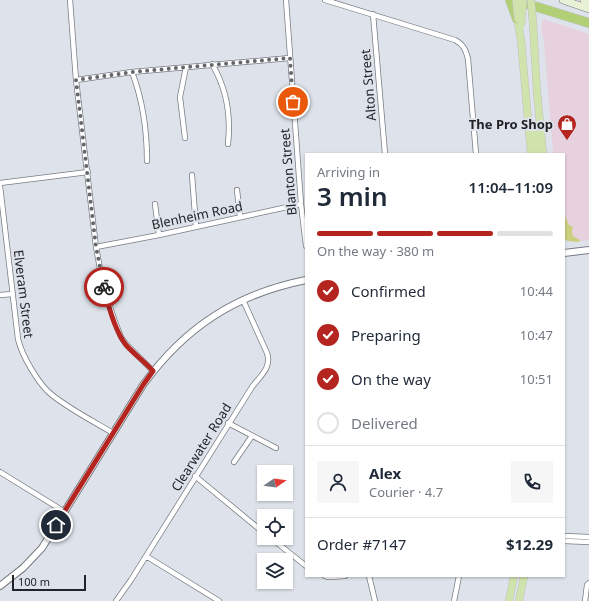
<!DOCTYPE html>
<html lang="en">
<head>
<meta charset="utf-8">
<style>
  :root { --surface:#fff; --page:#f6f6f7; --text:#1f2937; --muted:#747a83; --line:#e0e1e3; --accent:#b42520 }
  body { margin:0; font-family:"Noto Sans",sans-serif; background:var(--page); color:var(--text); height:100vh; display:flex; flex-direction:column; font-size:15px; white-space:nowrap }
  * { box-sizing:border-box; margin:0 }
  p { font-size:13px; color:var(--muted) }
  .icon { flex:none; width:22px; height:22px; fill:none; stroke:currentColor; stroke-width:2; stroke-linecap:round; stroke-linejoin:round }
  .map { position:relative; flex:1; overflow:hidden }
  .details { position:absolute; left:305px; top:153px; width:260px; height:424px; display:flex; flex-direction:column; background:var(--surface); border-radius:0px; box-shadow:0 1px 3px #0004 }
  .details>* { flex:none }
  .needle { width:26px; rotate:77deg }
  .controls { position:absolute; left:257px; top:465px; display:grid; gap:8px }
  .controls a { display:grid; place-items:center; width:36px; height:36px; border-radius:0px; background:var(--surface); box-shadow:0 1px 3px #0004; font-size:20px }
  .scale { position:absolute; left:12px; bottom:10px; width:74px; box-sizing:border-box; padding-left:4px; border:2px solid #212326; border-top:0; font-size:11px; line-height:14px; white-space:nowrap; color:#212326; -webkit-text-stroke:3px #dee3eb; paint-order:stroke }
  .pin { position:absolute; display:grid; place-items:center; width:34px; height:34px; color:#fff; margin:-17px; border:2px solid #fff; border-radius:50%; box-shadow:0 1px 4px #0007 }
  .courier { position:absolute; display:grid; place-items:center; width:40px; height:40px; margin:-20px; border:3px solid #b42520; border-radius:50%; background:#fff; color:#222; box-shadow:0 1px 5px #0007 }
  .head em { font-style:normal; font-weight:600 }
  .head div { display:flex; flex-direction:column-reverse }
  .head { display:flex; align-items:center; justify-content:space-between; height:68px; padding:0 12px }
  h1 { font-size:26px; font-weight:600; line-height:30px }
  .bar { display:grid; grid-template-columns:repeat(4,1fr); gap:6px 4px; align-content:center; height:48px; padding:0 12px }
  .bar i { height:5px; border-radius:3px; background:var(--line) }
  .bar .current { background:var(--accent) }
  .bar p { grid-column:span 4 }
  .line { display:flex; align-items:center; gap:10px; padding:0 12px; border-top:1px solid var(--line) }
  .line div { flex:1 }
  .round { display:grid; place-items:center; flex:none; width:42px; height:42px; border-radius:0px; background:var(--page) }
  ol { padding:0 12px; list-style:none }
  li { display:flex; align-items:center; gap:12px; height:44px }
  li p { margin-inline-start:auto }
  li .icon { padding:4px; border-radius:50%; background:var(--accent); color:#fff; stroke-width:4 }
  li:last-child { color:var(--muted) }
  li i { width:22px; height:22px; border:2px solid var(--line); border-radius:50% }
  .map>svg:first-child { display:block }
  .commercial { fill:#e8d1de }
  .green { fill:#cbd080 }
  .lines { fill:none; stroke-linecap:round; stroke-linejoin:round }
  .minor-casing { stroke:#777c83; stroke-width:6 }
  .tertiary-casing { stroke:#777c83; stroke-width:8 }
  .secondary-casing { stroke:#777c83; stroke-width:8 }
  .primary-casing { stroke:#c1c1c2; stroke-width:8 }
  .motorway-casing { stroke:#c1c1c2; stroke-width:10 }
  .minor { stroke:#fff; stroke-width:4.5 }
  .tertiary { stroke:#fff; stroke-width:6 }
  .secondary { stroke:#e8f1d6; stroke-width:7 }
  .primary { stroke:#d0e3ad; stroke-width:7 }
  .motorway { stroke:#b1d076; stroke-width:9 }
  .primary-bridge-casing { stroke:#c1c1c2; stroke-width:8; stroke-linecap:butt }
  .primary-bridge { stroke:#d0e3ad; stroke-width:7 }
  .done { stroke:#63666b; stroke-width:4; stroke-dasharray:0 7.2 }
  .route { stroke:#b42520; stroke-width:5 }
  .labels { text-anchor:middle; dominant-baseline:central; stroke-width:4; stroke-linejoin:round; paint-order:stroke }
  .street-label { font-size:13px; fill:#212326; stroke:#dee3eb }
  .poi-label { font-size:13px; font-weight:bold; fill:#212326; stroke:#dee3eb; text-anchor:end }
</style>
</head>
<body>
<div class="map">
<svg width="589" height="601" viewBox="0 0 589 601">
  <rect width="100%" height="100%" fill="#dee3eb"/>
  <path class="commercial" d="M 543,19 L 589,34 L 589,240 L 575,242 L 568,241 L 564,239 L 564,154 L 553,154 L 544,41 L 541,27 Z"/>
  <path class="green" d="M 564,213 L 569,225 L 573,227 L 572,231 L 573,236 L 580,240 L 579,242 L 568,241 L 564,239 Z"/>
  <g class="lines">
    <g class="minor-casing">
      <path id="minor" d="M 70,0 L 76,80 L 96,247 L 103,285 L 114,319 L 121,337 L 126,344 L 153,371
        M 286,0 L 301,204 L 306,246
        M 325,0 L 455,40 C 463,44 466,50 468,59 L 476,154
        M 373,14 L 385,154
        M 212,64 C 227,89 231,116 228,144
        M 132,72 C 143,101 147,131 147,161
        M 76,80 L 132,72 L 290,58
        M 185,138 L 180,97 L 186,67
        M 192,175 L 196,227
        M 0,183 L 88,172
        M 0,186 L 18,339 C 22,356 39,385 52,395 C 71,410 93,421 113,433
        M 237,190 L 240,217
        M 155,204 L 159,235
        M 96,247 L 159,235 L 301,204
        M 0,295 L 13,294
        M 228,423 L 276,448
        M 234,462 L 252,436
        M 0,472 L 65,512
        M 195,476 L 264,533
        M 564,536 L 589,537
        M 271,538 L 306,566
        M 564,541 L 589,542
        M 146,556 L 219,601
        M 325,576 L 329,577 L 345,576
        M 369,576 L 375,601
        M 116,601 L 131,580 L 252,387 C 260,376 272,368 267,353 L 243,300
        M 454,601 L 459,576
        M 585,601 L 587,585 L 589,583"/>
    </g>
    <g class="tertiary-casing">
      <path id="tertiary" d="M 564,253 L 589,250
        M 0,586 L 23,568 L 42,548 L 143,385 C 185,327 236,294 306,280"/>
    </g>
    <g class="secondary-casing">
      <path id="secondary" d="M 563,0 L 589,9
        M 584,0 L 589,2"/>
    </g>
    <g class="primary-casing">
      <path id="primary" d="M 518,23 L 521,40 L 531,154
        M 533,23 L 537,92 L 543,154
        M 536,154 L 536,124
        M 509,601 L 514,576
        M 519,601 L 524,576"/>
    </g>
    <g class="motorway-casing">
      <path id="motorway" d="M 510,0 L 517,19
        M 524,3 L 589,23"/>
    </g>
    <use href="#minor" class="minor"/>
    <use href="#tertiary" class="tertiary"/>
    <use href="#secondary" class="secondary"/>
    <use href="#primary" class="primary"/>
    <use href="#motorway" class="motorway"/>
    <g class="primary-bridge-casing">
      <path id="primary-bridge" d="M 516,0 L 518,19
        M 531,0 L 533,23
        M 521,25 L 523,0"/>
    </g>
    <use href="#primary-bridge" class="primary-bridge"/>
  </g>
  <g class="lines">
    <path class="done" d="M 104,287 L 96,247 L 76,80 L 132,72 L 290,58 L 293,102"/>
    <path class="route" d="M 56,525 L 143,385 L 153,371 C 145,362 134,354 126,345 C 115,331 108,305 104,287"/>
  </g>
  <defs>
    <g id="shop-pin" transform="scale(1)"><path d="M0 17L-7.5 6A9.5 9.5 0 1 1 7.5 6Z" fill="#b42520" stroke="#dee3eb"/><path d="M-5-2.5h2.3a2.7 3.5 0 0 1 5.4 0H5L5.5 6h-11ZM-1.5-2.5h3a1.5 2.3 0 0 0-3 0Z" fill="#fff"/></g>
  </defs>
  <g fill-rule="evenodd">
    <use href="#shop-pin" x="567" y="124"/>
  </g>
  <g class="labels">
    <g class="street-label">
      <text transform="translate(368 85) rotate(-95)">Alton Street</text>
      <text transform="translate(288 172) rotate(-95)">Blanton Street</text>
      <text transform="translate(197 215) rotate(-12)">Blenheim Road</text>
      <text transform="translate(24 294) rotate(83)">Elveram Street</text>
      <text transform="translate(201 447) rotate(-58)">Clearwater Road</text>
    </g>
    <g class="poi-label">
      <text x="553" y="124">The Pro Shop</text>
    </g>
  </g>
</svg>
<div class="controls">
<a><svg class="needle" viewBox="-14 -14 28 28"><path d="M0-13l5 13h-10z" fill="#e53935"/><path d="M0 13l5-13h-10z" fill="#747a83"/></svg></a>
<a><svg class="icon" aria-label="locate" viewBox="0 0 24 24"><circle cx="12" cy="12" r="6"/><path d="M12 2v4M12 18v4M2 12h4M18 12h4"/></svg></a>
<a><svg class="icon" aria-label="layers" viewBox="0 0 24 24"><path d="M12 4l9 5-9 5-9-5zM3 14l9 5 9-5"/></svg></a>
</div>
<div class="scale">100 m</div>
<div class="pin" style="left:293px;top:102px;background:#ea580c"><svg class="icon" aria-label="bag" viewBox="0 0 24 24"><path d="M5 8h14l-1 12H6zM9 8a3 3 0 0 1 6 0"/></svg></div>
<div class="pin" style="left:56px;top:525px;background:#1f2937"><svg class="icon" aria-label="home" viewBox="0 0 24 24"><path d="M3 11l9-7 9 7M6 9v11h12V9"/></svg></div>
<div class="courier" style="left:104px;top:287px"><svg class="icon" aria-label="bike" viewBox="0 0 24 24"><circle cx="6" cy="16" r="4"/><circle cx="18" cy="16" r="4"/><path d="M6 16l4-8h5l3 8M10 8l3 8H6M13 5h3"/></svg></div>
<section class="details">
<div class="head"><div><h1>3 min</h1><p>Arriving in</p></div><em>11:04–11:09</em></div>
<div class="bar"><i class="current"></i><i class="current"></i><i class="current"></i><i></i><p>On the way · 380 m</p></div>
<ol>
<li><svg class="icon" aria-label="check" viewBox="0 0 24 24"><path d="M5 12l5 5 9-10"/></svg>Confirmed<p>10:44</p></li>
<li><svg class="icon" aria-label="check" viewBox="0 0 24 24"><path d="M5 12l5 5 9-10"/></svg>Preparing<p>10:47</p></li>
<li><svg class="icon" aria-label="check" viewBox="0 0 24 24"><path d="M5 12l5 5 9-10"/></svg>On the way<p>10:51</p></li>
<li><i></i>Delivered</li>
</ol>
<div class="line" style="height:72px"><a class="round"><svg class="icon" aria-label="person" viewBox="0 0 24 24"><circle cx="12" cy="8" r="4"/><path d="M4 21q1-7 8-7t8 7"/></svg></a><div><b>Alex</b><p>Courier · 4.7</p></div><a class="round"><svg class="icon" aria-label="phone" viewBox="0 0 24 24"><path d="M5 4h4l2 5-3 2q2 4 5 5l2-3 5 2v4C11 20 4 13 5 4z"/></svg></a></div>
<div class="line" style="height:52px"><div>Order #7147</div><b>$12.29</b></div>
</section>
</div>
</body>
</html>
